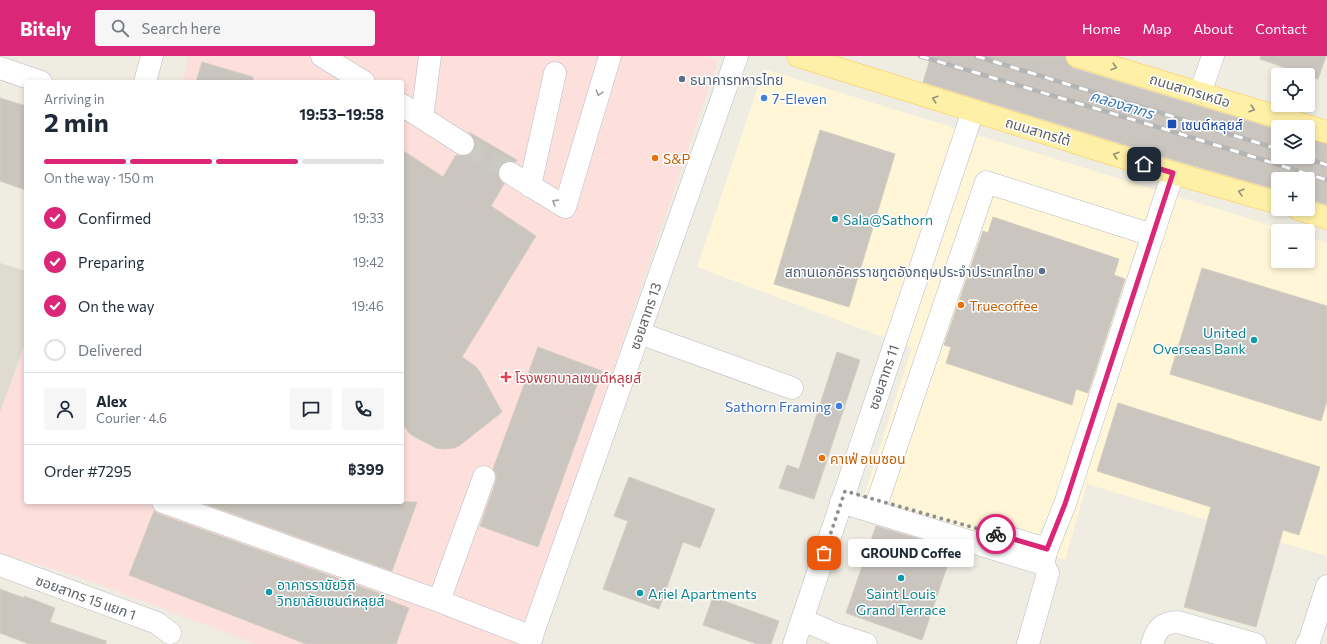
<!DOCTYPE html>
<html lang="en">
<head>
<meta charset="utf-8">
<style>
  :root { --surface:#fff; --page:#f6f6f7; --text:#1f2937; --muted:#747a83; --line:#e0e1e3; --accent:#db2777 }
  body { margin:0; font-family:Commissioner,"Noto Sans Thai",sans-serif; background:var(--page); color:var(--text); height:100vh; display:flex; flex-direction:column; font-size:15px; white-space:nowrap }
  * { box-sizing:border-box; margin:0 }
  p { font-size:13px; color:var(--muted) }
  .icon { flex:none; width:22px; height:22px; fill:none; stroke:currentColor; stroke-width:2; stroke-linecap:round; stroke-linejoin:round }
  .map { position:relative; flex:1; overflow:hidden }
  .side { position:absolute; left:24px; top:24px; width:380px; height:424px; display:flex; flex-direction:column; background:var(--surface); border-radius:4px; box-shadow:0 2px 6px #0003 }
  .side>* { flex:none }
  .controls { position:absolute; left:1271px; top:12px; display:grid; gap:8px }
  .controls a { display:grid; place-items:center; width:44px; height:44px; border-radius:4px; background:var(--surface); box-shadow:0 2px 6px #0003; font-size:20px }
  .pin { position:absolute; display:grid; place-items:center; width:34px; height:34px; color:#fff; margin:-17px; border-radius:8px; box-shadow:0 2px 6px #0006 }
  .courier { position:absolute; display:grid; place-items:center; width:40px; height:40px; margin:-20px; border:3px solid #db2777; border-radius:50%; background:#fff; color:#222; box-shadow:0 1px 5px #0007 }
  .bubble { position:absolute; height:28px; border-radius:4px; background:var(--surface); box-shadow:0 2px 6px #0003; font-size:13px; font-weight:700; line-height:28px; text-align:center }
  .head em { font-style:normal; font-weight:700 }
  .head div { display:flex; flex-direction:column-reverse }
  .head { display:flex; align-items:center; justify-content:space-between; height:68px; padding:0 20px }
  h1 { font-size:26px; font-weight:700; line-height:30px }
  .bar { display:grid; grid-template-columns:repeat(4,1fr); gap:6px 4px; align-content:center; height:48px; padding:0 20px }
  .bar i { height:5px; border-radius:3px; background:var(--line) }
  .bar .active { background:var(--accent) }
  .bar p { grid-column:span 4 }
  .line { display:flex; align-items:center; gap:10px; padding:0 20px; border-top:1px solid var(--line) }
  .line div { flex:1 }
  .round { display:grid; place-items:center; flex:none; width:42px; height:42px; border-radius:4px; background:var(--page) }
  ol { padding:0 20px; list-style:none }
  li { display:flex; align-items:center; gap:12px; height:44px }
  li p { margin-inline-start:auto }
  li .icon { padding:4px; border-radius:50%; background:var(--accent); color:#fff; stroke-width:4 }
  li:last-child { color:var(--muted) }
  li i { width:22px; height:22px; border:2px solid var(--line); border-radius:50% }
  header { display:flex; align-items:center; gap:24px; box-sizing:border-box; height:56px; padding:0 20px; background:var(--accent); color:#fff }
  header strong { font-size:19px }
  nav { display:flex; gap:22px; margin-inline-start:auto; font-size:14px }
  .search { width:280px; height:36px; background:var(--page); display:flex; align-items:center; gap:10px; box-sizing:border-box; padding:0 14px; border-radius:4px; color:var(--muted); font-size:15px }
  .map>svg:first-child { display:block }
  .commercial { fill:#fff5d7 }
  .education { fill:#dedbd1 }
  .medical { fill:#fddfdc }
  .building { fill:#cac6bf; stroke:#d4cdc0 }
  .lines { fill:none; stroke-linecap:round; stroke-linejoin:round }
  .minor-tunnel { stroke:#cac9c2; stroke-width:22; stroke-dasharray:22 11; stroke-linecap:butt }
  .minor-casing { stroke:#b7bbc0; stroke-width:23 }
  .major-casing { stroke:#fdca4d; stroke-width:23 }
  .minor { stroke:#fff; stroke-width:22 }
  .major { stroke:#fff0a7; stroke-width:22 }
  .rail-casing { stroke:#b4b5b5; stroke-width:4.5 }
  .rail { stroke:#fff; stroke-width:3; stroke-dasharray:9; stroke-linecap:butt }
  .oneway { stroke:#94927b }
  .oneway2 { stroke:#9c9fa2 }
  .done { stroke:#8e9090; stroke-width:4; stroke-dasharray:0 7.2 }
  .route { stroke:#db2777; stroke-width:5 }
  .service-dot { fill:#5c6f8a; stroke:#fff; stroke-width:1.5 }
  .shop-dot { fill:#3f7fe0; stroke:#fff; stroke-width:1.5 }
  .transit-dot { fill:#1a4fb4; stroke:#fff; stroke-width:1.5 }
  .food-dot { fill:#e8710a; stroke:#fff; stroke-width:1.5 }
  .culture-dot { fill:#0f9aa8; stroke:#fff; stroke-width:1.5 }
  .health-dot { fill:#e0444e; stroke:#fff; stroke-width:1.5 }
  .labels { text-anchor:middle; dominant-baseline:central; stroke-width:3; stroke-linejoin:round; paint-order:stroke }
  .service-label { font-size:14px; fill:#4e5e75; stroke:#fff; text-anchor:start }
  .street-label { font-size:14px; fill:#5a5f64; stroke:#fff }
  .shop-label { font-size:14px; fill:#366cbe; stroke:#fff; text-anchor:start }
  .transit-label { font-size:14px; fill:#164399; stroke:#fff; text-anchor:start }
  .food-label { font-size:14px; fill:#c56008; stroke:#fff; text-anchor:start }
  .culture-label { font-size:14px; fill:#0d838f; stroke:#fff; text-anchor:start }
  .health-label { font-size:14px; fill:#be3a42; stroke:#fff; text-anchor:start }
  .water-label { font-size:15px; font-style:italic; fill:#3678b9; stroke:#fff }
</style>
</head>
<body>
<header>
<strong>Bitely</strong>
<div class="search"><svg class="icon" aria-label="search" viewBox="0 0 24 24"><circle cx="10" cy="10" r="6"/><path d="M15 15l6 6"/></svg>Search here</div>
<nav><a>Home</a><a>Map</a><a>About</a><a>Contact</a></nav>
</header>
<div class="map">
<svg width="1327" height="588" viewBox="0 0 1327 588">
  <rect width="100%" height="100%" fill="#efece2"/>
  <path class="commercial" d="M 764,13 L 1289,175 L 1278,175 L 1278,205 L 1308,205 L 1308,181 L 1327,187 L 1327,500 L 1087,428 L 1065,504 L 862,446 L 912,292 L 697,211 Z"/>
  <path class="education" d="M 0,207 L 26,215 L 26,286 L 0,356 Z"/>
  <path class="medical" d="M 188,0 L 704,0 L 718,4 L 520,588 L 256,588 L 76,520 L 0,497 L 0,356 L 26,286 L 26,446 L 402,446 L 402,26 L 183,26 Z"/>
  <path class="building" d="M 931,0 L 1065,0 L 1068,8 L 1073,12 L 1278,74 L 1278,101 L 1308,101 L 1308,83 L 1327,88 L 1327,149 L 1308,143 L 1308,123 L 1278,123 L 1278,134 L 1177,105 L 923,26 Z
    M 1261,0 L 1326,0 L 1318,23 L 1260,3 Z
    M 202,6 L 253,21 L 253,26 L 196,26 Z
    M 0,42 L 26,50 L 26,134 L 0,125 Z
    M 820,74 L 895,98 L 849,251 L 774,228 Z
    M 469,76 L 517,104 L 516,106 L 511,105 L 504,106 L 499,111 L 498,116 L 499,123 L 504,128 L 491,150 L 536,180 L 462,301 L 475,310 L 480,316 L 502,356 L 459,390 L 454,392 L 443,393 L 436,392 L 417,382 L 410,378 L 402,367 L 402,94 L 443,121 L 456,99 L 462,100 L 468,99 L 474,94 L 475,89 L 474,83 Z
    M 993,161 L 1119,203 L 1114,219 L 1125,223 L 1088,337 L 1076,333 L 1072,349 L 946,307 L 951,291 L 944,289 L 983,175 L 988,177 Z
    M 1202,212 L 1327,250 L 1327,345 L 1321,365 L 1170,318 Z
    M 538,291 L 602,315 L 538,491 L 480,470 L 496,425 L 496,418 L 493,413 Z
    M 837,296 L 860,304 L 814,443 L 779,432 L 787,409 L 799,413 Z
    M 1118,347 L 1320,411 L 1299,479 L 1283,474 L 1256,571 L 1184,551 L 1211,451 L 1097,415 Z
    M 629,421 L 715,453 L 700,492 L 683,486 L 659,553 L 603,533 L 628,465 L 614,460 Z
    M 200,446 L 417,446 L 392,515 Z
    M 154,455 L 159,458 L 384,539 L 383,542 L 409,552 L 396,588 L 306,588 L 129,519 Z
    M 876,470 L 953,493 L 922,584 L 846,557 Z
    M 0,533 L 24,542 L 24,540 L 55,552 L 50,566 L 106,585 L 106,588 L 29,588 L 0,577 Z
    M 713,541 L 779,565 L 771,588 L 757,588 L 703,569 Z"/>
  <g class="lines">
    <path class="minor-tunnel" d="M 463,88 L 510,117"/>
    <g class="minor-casing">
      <path id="minor" d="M 322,0 L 364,26
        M 0,12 L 41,26
        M 145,26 L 152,0
        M 1200,37 L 1213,0
        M 402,49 L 463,88
        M 422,62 L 430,0
        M 510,117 L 565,151 L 610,0
        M 530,130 L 555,17
        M 639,277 L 792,332
        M 878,444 L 986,126 L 1152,179
        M 163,446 L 439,545 L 532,581
        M 841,446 L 1043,508 L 1048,517 L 1028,588
        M 994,477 L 1047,493
        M 1043,508 L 1047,493 L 1065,448 L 1173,117
        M 0,509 L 157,567 L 170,577
        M 439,545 L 484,421
        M 803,564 L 835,578 L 866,588
        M 529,588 L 737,0
        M 794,588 L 973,55
        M 1152,588 C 1156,574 1162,566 1178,566 L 1255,588
        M 1307,588 L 1309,586 L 1327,530"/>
    </g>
    <g class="major-casing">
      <path id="major" d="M 798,0 L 1173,117 L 1278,147
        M 1077,0 L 1327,76
        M 1298,153 L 1327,162"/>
    </g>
    <use href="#minor" class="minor"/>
    <use href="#major" class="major"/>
    <g class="rail-casing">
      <path id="rail" d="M 920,0 L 1171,75 L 1327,124
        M 976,0 L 1278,93
        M 1303,101 L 1327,109"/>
    </g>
    <use href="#rail" class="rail"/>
  </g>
  <defs><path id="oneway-chevron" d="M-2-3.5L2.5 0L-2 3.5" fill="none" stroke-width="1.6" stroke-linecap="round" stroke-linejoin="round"/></defs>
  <g class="oneway">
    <use href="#oneway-chevron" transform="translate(1114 11) rotate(17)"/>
    <use href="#oneway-chevron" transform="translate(935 43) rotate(-163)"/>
    <use href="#oneway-chevron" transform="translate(1252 53) rotate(17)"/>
    <use href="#oneway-chevron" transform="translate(1116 99) rotate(-163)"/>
    <use href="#oneway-chevron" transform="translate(1241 136) rotate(-164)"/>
  </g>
  <g class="oneway2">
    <use href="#oneway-chevron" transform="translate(599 37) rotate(107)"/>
    <use href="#oneway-chevron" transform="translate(555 146) rotate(-148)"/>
  </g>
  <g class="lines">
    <path class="done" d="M 824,497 L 845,435 L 996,478"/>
    <path class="route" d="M 996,478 L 1047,493 L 1065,448 L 1173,117 L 1144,108"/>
  </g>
  <g class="service-dot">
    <circle cx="682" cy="23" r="4"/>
    <circle cx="1042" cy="215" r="4"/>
  </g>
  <g class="shop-dot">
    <circle cx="764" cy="42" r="4"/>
    <circle cx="839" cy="350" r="4"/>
  </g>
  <rect class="transit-dot" x="1167" y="63" width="10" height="10" rx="2"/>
  <g class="food-dot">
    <circle cx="655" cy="102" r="4"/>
    <circle cx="961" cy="249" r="4"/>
    <circle cx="822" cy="402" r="4"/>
  </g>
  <g class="culture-dot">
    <circle cx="835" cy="163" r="4"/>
    <circle cx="1254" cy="284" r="4"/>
    <circle cx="901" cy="522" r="4"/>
    <circle cx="269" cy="536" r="4"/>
    <circle cx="640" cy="537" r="4"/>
  </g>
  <path class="health-dot" d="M504 315h4v4h4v4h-4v4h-4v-4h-4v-4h4z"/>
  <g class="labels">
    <g class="service-label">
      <text x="690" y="23">ธนาคารทหารไทย</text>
      <text x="1034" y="215" text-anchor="end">สถานเอกอัครราชทูตอังกฤษประจำประเทศไทย</text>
    </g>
    <g class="street-label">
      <text transform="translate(1190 34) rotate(17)">ถนนสาทรเหนือ</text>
      <text transform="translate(1038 75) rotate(17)">ถนนสาทรใต้</text>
      <text transform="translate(645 260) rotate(-71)">ซอยสาทร 13</text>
      <text transform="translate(883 321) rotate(-71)">ซอยสาทร 11</text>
      <text transform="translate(86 541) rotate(20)">ซอยสาทร 15 แยก 1</text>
    </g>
    <g class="shop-label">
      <text x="772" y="42">7-Eleven</text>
      <text x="831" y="350" text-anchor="end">Sathorn Framing</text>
    </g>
    <g class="transit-label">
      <text x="1181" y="68">เซนต์หลุยส์</text>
    </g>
    <g class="food-label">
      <text x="663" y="102">S&amp;P</text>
      <text x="969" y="249">Truecoffee</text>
      <text x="830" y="402">คาเฟ่ อเมซอน</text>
    </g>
    <g class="culture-label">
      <text x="843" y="163">Sala@Sathorn</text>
      <text x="1246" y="276" text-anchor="end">United<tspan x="1246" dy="16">Overseas Bank</tspan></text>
      <text x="277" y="528">อาคารราขัยวิถี<tspan x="277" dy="16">วิทยาลัยเซนต์หลุยส์</tspan></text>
      <text x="648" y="537">Ariel Apartments</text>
      <text x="901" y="537" text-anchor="middle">Saint Louis<tspan x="901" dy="16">Grand Terrace</tspan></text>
    </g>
    <g class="health-label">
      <text x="515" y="321">โรงพยาบาลเซนต์หลุยส์</text>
    </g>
    <g class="water-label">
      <text transform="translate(1122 48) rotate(17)">คลองสาทร</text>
    </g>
  </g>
</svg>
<div class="controls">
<a><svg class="icon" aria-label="locate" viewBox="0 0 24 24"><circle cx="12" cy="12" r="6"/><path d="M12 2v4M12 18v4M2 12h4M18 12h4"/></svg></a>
<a><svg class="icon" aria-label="layers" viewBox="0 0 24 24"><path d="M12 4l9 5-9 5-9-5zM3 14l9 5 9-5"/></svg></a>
<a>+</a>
<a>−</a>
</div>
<div class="pin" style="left:824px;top:497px;background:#ea580c"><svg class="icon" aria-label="bag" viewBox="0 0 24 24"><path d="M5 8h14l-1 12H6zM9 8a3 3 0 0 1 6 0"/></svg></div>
<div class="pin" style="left:1144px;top:108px;background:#1f2937"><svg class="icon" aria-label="home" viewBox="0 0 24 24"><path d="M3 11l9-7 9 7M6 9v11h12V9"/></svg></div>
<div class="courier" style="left:996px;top:478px"><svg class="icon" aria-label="bike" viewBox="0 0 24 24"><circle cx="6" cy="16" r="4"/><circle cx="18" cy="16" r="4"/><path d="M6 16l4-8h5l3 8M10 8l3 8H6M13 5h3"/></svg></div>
<div class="bubble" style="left:848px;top:483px;width:126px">GROUND Coffee</div>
<section class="side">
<div class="head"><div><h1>2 min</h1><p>Arriving in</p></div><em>19:53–19:58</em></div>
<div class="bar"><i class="active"></i><i class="active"></i><i class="active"></i><i></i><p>On the way · 150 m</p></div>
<ol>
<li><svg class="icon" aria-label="check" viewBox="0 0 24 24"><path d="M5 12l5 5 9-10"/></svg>Confirmed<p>19:33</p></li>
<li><svg class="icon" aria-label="check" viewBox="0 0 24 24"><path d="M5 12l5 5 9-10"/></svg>Preparing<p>19:42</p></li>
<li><svg class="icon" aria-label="check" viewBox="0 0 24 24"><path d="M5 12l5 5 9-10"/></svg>On the way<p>19:46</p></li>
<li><i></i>Delivered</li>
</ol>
<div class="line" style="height:72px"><a class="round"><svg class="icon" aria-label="person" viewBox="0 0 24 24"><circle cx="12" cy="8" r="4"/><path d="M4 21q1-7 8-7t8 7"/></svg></a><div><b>Alex</b><p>Courier · 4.6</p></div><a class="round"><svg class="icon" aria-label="chat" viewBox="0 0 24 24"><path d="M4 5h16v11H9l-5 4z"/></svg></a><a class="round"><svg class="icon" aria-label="phone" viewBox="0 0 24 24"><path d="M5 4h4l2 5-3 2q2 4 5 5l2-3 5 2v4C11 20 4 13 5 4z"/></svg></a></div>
<div class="line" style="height:52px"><div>Order #7295</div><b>฿399</b></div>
</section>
</div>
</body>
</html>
